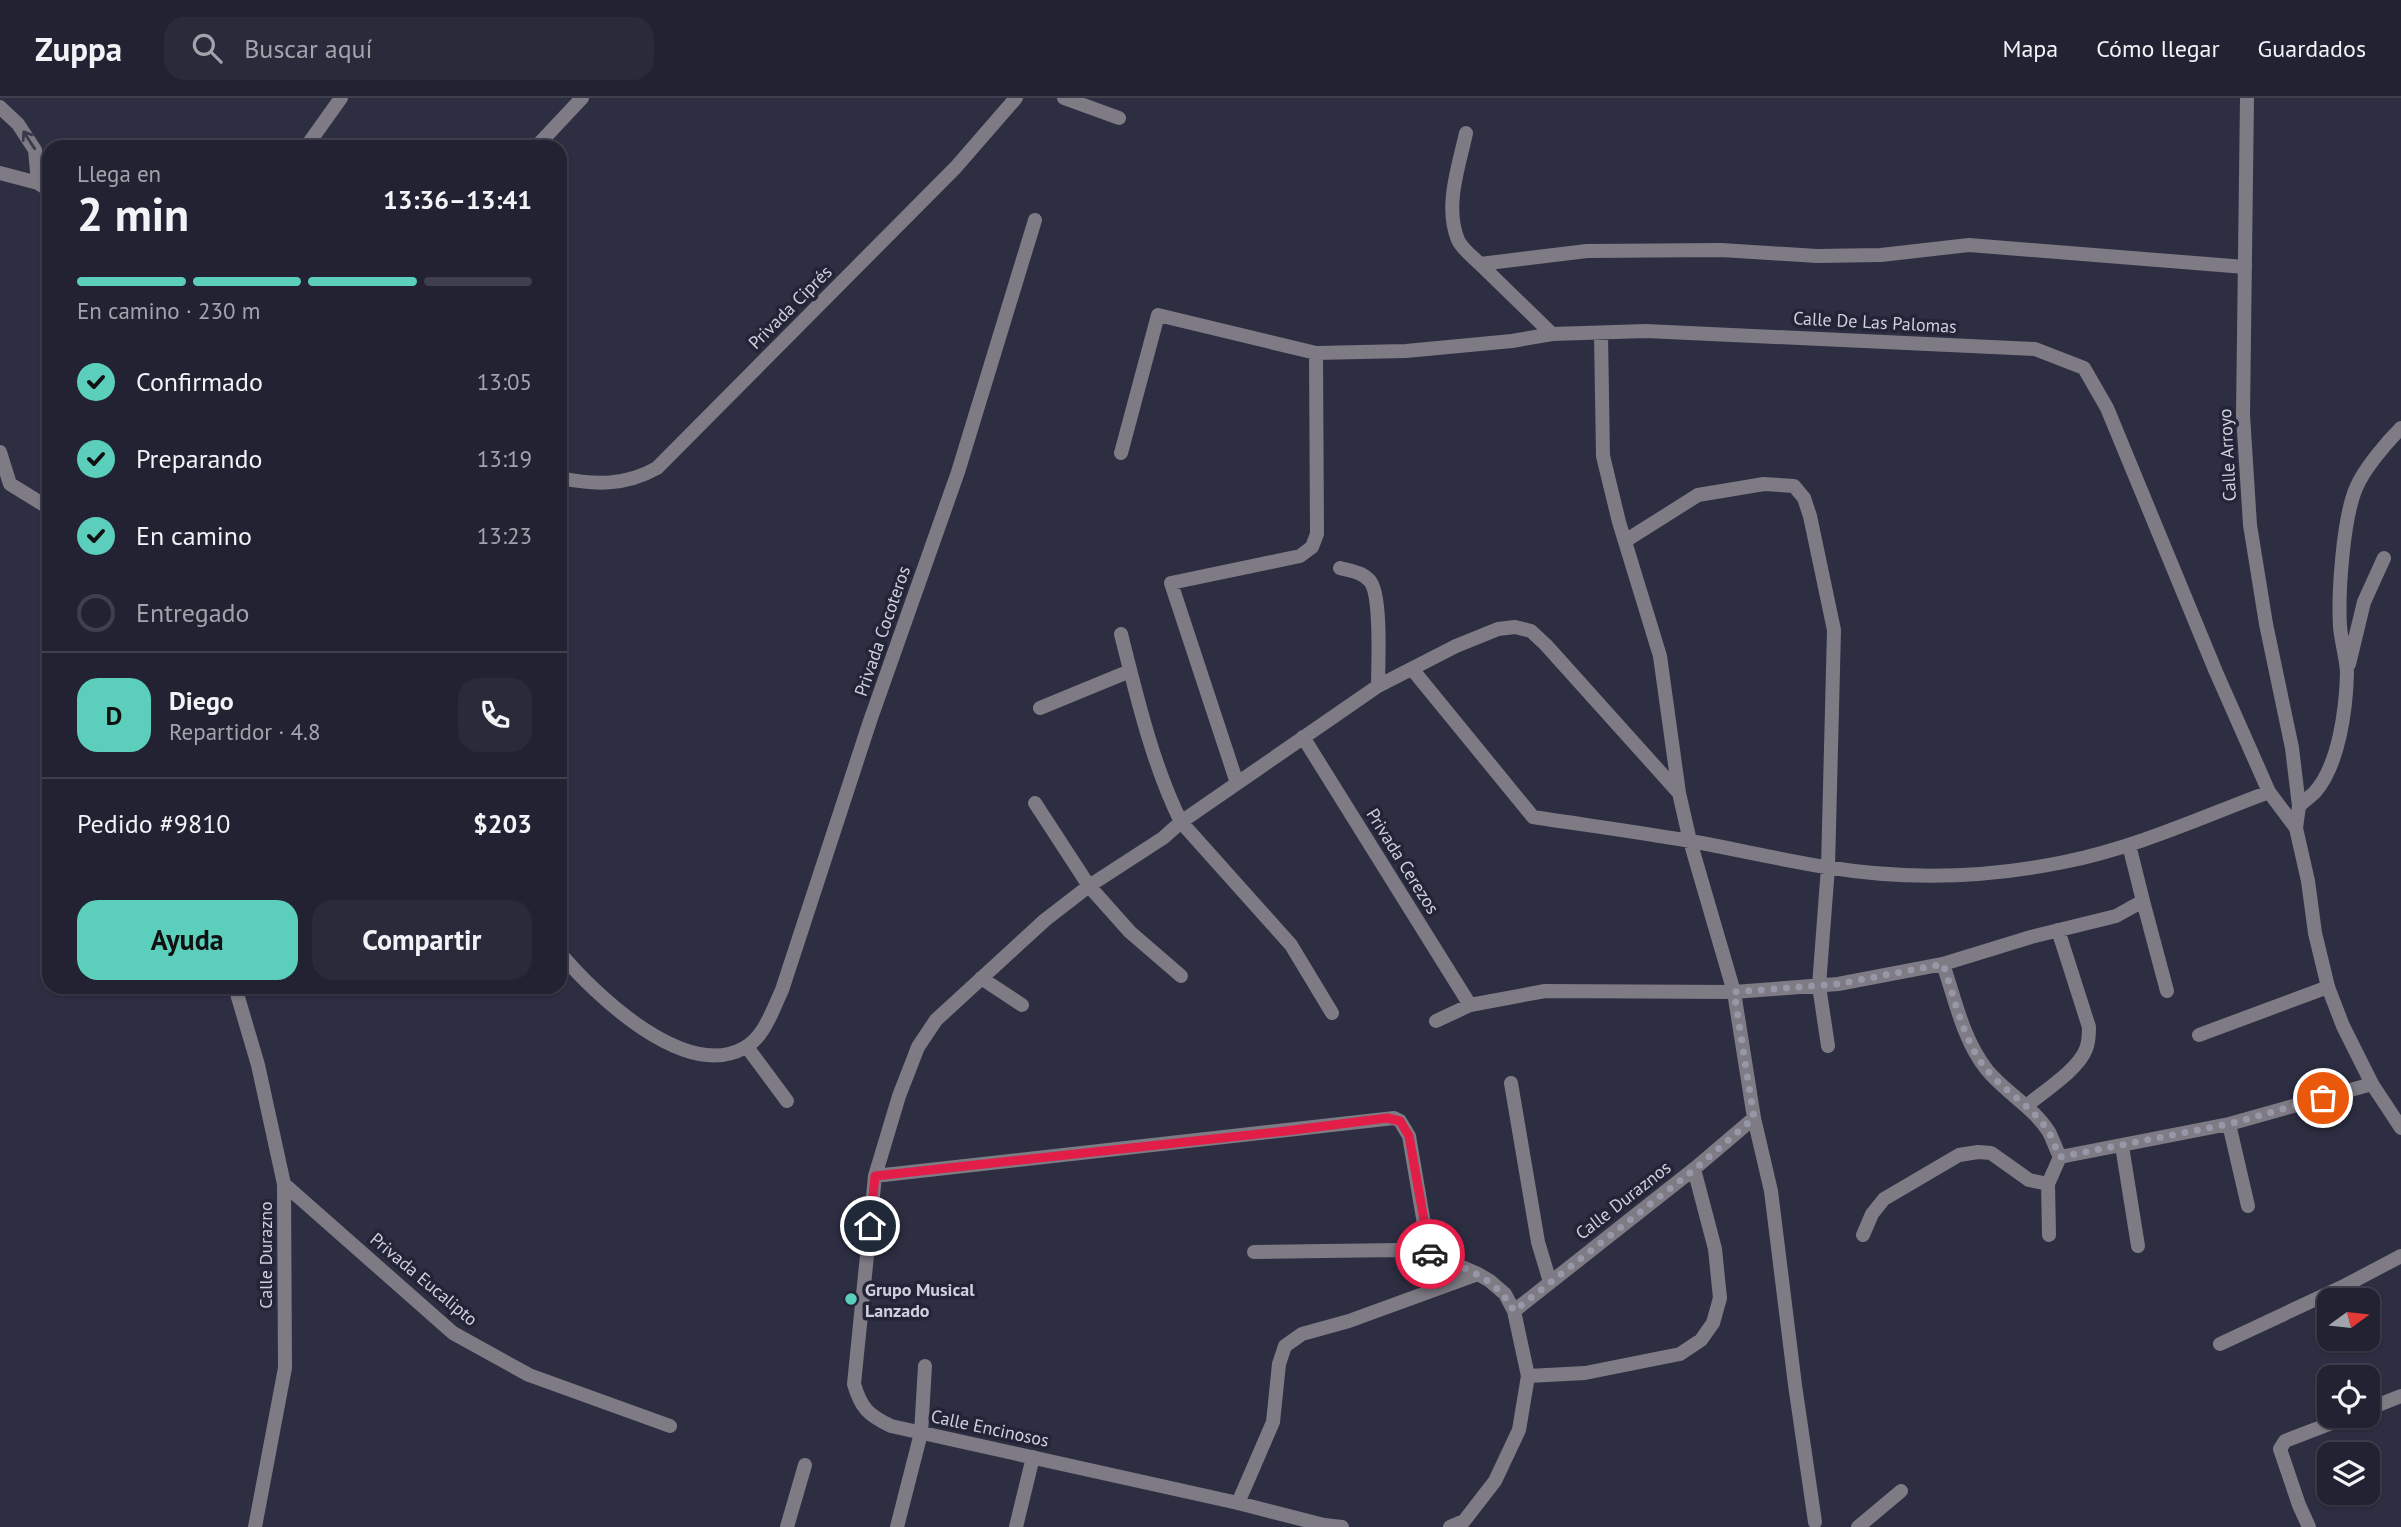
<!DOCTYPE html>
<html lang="es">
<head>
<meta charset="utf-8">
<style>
  :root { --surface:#222232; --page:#2a2a3a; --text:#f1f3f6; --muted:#a2a4ac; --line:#3f3f4d; --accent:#5bcebc }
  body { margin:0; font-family:"PT Sans",sans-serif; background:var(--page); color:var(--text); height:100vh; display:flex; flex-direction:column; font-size:26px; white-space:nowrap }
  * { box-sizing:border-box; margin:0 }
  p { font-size:23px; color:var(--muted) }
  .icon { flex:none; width:38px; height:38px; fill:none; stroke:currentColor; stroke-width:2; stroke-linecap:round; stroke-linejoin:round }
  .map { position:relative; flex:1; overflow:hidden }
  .details { position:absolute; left:42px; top:42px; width:525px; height:854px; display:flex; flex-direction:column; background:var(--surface); border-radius:21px; box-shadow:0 2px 5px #0004,0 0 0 2px var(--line) }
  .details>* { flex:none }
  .needle { width:46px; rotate:75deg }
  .tools { position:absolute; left:2317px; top:1190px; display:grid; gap:14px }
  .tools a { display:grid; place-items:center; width:63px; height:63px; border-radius:14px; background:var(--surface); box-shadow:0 2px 5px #0004,0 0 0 2px var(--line); font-size:35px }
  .pin { position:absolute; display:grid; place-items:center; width:60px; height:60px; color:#fff; margin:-30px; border:4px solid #fff; border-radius:50%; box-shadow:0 2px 7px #0007 }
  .courier { position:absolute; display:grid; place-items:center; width:70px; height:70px; margin:-35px; border:5px solid #e11d48; border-radius:50%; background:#fff; color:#222; box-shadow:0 2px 9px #0007 }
  .overview em { font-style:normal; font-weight:600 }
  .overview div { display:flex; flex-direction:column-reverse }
  .overview { display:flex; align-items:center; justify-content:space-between; height:119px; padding:0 35px }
  h1 { font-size:46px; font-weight:600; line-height:52px }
  .bar { display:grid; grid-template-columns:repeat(4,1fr); gap:10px 7px; align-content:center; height:84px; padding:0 35px }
  .bar i { height:9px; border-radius:5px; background:var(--line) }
  .bar .selected { background:var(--accent) }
  .bar p { grid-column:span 4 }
  .line { display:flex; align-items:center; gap:18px; padding:0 35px; border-top:2px solid var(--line) }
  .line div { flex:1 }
  .round { display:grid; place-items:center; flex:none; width:74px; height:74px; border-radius:21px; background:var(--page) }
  ol { padding:0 35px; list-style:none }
  li { display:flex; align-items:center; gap:21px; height:77px }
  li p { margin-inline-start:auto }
  li .icon { padding:7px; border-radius:50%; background:var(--accent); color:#111; stroke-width:4 }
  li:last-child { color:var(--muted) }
  li i { width:38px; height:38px; border:4px solid var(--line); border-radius:50% }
  .cta { display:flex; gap:14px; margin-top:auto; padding:14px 35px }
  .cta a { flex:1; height:80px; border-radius:21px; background:var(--accent); color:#111; font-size:28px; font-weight:600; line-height:80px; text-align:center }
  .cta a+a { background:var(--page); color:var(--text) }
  header { display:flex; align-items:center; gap:42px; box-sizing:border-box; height:98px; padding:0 35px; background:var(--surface); border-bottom:2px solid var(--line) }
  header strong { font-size:33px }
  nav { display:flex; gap:38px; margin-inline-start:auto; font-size:24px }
  .search { width:490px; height:63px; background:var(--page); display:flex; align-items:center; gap:18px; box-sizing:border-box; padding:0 24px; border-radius:21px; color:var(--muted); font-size:26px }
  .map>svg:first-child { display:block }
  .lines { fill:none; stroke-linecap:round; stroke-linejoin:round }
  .minor { stroke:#7e7b85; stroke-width:14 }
  .tertiary { stroke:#7e7b85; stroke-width:14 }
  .oneway { stroke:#3a3a4b }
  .done { stroke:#9697a7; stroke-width:7; stroke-dasharray:0 12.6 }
  .route { stroke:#e11d48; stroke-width:9 }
  .poi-dot { fill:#5bcebc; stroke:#242438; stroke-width:2.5 }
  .labels { text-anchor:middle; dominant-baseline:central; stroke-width:7; stroke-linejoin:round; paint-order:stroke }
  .street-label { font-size:18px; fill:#cfd0dd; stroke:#242438 }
  .poi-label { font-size:18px; font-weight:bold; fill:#cfd0dd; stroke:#242438; text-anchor:start }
</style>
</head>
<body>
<header>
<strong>Zuppa</strong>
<div class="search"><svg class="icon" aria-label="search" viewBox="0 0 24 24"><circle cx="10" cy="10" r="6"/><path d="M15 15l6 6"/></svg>Buscar aquí</div>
<nav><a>Mapa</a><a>Cómo llegar</a><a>Guardados</a></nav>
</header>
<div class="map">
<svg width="2401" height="1429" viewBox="0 0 2401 1429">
  <rect width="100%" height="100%" fill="#2d2e42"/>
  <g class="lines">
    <path class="minor" d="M 1064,0 L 1119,20
      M 0,9 L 18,26 L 35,52 L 38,85
      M 1466,35 C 1459,68 1444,108 1458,142 C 1462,151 1473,159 1480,166
      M 306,49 L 341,0
      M 536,49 L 582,0
      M 0,75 L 38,85 L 49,92
      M 1552,236 L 1480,166 L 1587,153 L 1721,152 L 1817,158 L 1881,157 L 1969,147 L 2245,169
      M 1601,236 L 1603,358 L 1619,424 L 1660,558 L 1679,695 L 1690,743 L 1734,894 L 1754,1020 L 1771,1093 L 1795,1287 L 1815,1424
      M 0,354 L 10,386 L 49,410
      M 1121,355 L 1158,217 L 1316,255 L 1406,253 L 1512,243 L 1552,236 L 1646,233 L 2035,251 L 2084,270 L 2107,310 L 2216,574 L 2269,694 L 2296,730
      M 560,380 C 595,387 625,388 657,370 L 956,69 L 1016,0
      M 1625,443 L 1698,397 L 1764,386 L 1794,388 L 1804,400 L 1810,418 L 1834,532 L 1828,769 L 1819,888 L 1828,948
      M 1340,470 C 1351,473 1362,474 1370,483 C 1382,498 1378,567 1378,588
      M 1121,536 C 1137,599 1152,665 1181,724 L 1291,847 L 1332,915
      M 2349,566 L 2364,504 L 2384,460
      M 1412,571 L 1533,719 C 1585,727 1638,734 1690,743 C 1736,751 1781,762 1826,769 C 1904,782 1986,780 2064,764 C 2135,750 2202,719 2269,694
      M 1040,610 L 1130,573
      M 1303,639 L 1470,907
      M 1237,685 L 1171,485 L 1300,458 L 1312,449 L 1317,436 L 1316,255
      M 1035,705 L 1089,788 L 1130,834 L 1181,878
      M 2299,708 C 2304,703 2310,699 2315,694 C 2339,667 2346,611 2347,576 C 2347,561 2341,544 2340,528 C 2338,495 2343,421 2356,390 C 2364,371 2386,345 2401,330
      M 2143,803 L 2167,893
      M 560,855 C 595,897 685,983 744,950 C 764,940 773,911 782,892 L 870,623 L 958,374 L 1035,122
      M 1943,866 C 1955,901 1963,942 1987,972 C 2005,994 2033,1009 2049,1034 C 2053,1042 2056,1051 2060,1059 L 2048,1086 L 2049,1137
      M 981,880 L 1022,907
      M 235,889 L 258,967 L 284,1086 L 285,1270 L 255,1429
      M 1436,923 L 1470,907 L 1545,893 L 1734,894 L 1838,886 L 1943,866 L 2031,839 L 2116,818 L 2143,803 L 2129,747
      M 2199,937 L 2328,889
      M 747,949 L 787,1003
      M 1511,985 L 1538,1144 L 1550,1184
      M 2026,1008 C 2043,994 2079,971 2086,951 C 2089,944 2089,936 2089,929 L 2058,832
      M 2229,1026 L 2248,1108
      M 2122,1048 L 2138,1148
      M 2060,1059 L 2229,1026 L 2372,986
      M 875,1078 L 1394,1020 L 1400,1023 L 1409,1038 L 1429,1155
      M 284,1086 L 453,1235 L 529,1277 L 670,1328
      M 1863,1137 L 1872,1116 L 1884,1101 L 1959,1057 L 1978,1054 L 1991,1055 L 2029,1082 L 2048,1086
      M 1254,1154 L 1399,1152 L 1429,1155 L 1478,1176 L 1490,1183 L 1505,1196 L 1514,1213 L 1528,1278 L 1519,1332 L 1495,1383 L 1464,1423 L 1450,1429
      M 1514,1213 L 1694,1071 L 1754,1020
      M 2220,1246 L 2346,1187 L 2401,1158
      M 1528,1278 L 1585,1275 L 1680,1256 L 1701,1242 L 1713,1225 L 1720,1200 L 1715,1151 L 1694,1071
      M 2368,1311 L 2401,1298
      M 1238,1405 L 1273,1324 L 1279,1266 L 1285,1248 L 1302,1236 L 1349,1223 L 1478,1176
      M 787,1429 L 805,1367
      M 897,1429 L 921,1335 L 925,1268
      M 1016,1429 L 1033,1359
      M 1342,1429 L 1324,1427 L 1238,1405 L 891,1328 C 868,1317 861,1310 854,1286 L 875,1078 L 899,998 L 918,949 L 936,922 L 1045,822 L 1089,788 L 1163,740 L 1181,724 L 1378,588 L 1456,548 L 1498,531 L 1515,529 L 1531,533 L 1546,547 L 1679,695
      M 1858,1429 L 1901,1393
      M 2309,1429 L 2299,1407 L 2280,1351 L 2285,1343 L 2350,1318"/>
    <path class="tertiary" d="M 2247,0 L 2243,317 L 2250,427 L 2266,526 L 2292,650 L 2299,708 L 2296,730 L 2308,783 L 2315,835 L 2328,889 L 2343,928 L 2372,986 L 2401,1030"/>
  </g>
  <defs><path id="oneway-shaft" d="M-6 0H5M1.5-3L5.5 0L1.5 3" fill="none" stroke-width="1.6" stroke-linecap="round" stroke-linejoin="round" transform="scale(1.75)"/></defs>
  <use class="oneway" href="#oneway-shaft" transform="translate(29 42) rotate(-123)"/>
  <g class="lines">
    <path class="done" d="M 1430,1156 C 1465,1171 1495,1178 1514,1213 L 1695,1071 L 1754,1020 L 1734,894 L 1838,886 L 1943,866 C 1955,901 1963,943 1987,972 C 2005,994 2033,1009 2049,1034 C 2053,1042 2056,1051 2060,1059 L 2229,1026 L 2323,1000"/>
    <path class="route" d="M 870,1128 L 875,1078 L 1286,1033 L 1387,1020 L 1400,1023 L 1409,1038 L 1430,1156"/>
  </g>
  <circle class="poi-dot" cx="851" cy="1201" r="7"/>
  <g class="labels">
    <g class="street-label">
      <text transform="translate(790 209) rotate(-45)">Privada Ciprés</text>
      <text transform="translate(1875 224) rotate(3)">Calle De Las Palomas</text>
      <text transform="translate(2227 357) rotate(-93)">Calle Arroyo</text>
      <text transform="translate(882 533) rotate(-71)">Privada Cocoteros</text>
      <text transform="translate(1403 763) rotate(58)">Privada Cerezos</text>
      <text transform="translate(1623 1102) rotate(-38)">Calle Duraznos</text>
      <text transform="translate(265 1157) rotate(-90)">Calle Durazno</text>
      <text transform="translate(424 1181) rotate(40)">Privada Eucalipto</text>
      <text transform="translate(990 1330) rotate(12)">Calle Encinosos</text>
    </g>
    <g class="poi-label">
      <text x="865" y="1191">Grupo Musical<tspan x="865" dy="21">Lanzado</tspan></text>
    </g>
  </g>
</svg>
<div class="tools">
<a><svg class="needle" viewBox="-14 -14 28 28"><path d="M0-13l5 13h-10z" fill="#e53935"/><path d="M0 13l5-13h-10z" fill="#a2a4ac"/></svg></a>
<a><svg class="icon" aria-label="locate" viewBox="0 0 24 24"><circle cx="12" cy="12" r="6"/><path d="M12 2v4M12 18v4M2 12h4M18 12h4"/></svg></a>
<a><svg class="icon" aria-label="layers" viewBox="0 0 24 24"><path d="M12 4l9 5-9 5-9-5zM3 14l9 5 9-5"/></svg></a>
</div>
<div class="pin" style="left:2323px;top:1000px;background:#ea580c"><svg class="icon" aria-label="bag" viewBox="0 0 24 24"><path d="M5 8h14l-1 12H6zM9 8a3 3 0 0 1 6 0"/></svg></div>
<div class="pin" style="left:870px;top:1128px;background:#1f2937"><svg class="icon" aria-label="home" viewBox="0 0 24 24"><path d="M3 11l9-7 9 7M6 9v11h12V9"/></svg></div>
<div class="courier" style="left:1430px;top:1156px"><svg class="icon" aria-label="car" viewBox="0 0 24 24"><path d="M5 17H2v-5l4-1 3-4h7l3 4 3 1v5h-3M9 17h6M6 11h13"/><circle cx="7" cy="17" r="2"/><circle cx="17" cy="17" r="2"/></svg></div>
<section class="details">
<div class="overview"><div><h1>2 min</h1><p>Llega en</p></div><em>13:36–13:41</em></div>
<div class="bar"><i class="selected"></i><i class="selected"></i><i class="selected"></i><i></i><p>En camino · 230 m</p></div>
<ol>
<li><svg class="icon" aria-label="check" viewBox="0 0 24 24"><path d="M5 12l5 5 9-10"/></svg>Confirmado<p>13:05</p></li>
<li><svg class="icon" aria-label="check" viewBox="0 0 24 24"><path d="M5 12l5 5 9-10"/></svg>Preparando<p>13:19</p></li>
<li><svg class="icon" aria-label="check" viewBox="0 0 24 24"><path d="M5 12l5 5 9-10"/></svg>En camino<p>13:23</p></li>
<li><i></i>Entregado</li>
</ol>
<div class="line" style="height:126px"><b class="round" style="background:var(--accent);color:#111">D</b><div><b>Diego</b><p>Repartidor · 4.8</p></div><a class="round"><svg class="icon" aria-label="phone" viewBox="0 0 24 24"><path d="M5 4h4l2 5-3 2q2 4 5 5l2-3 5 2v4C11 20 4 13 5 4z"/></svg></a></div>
<div class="line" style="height:91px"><div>Pedido #9810</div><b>$203</b></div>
<div class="cta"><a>Ayuda</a><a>Compartir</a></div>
</section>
</div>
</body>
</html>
